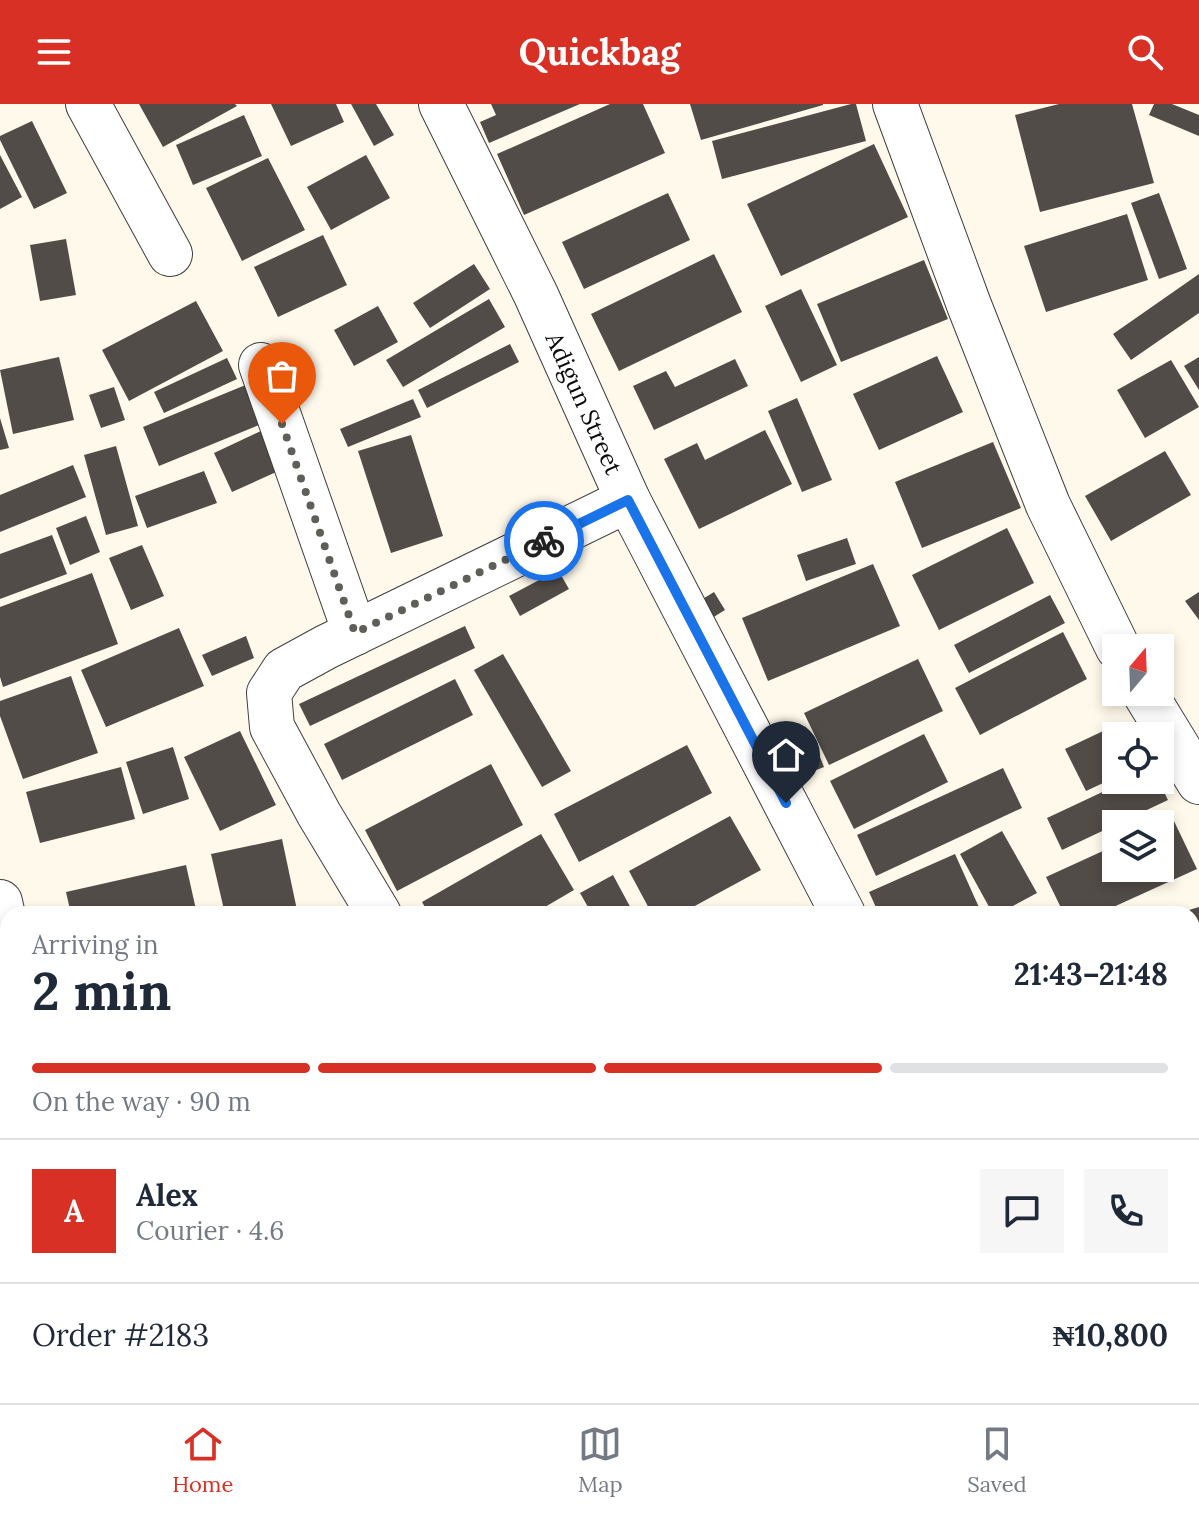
<!DOCTYPE html>
<html lang="en">
<head>
<meta charset="utf-8">
<style>
  :root { --surface:#fff; --page:#f6f6f7; --text:#1f2937; --muted:#747a83; --line:#e0e1e3; --accent:#d93025 }
  body { margin:0; font-family:Lora,serif; background:var(--page); color:var(--text); height:100vh; display:flex; flex-direction:column; font-size:30px; white-space:nowrap }
  * { box-sizing:border-box; margin:0 }
  p { font-size:26px; color:var(--muted) }
  .icon { flex:none; width:44px; height:44px; fill:none; stroke:currentColor; stroke-width:2; stroke-linecap:round; stroke-linejoin:round }
  .map { position:relative; flex:1; overflow:hidden }
  .drawer { position:absolute; left:0px; top:802px; width:1200px; height:498px; display:flex; flex-direction:column; background:var(--surface); border-radius:24px 24px 0 0; box-shadow:0 4px 12px #0003 }
  .drawer>* { flex:none }
  .needle { width:52px; rotate:19deg }
  .controls { position:absolute; left:1102px; top:530px; display:grid; gap:16px }
  .controls a { display:grid; place-items:center; width:72px; height:72px; border-radius:0px; background:var(--surface); box-shadow:0 4px 12px #0003; font-size:40px }
  .pin { position:absolute; display:grid; place-items:center; width:68px; height:68px; color:#fff; margin:-82px -34px; border-radius:50% 50% 50% 0; rotate:-45deg; box-shadow:0 0 8px #0007 }
  .pin .icon { rotate:45deg }
  .courier { position:absolute; display:grid; place-items:center; width:80px; height:80px; margin:-40px; border:6px solid #1a73e8; border-radius:50%; background:#fff; color:#222; box-shadow:0 2px 10px #0007 }
  .overview em { font-style:normal; font-weight:700 }
  .overview div { display:flex; flex-direction:column-reverse }
  .overview { display:flex; align-items:center; justify-content:space-between; height:136px; padding:0 32px }
  h1 { font-size:52px; font-weight:700; line-height:60px }
  .bar { display:grid; grid-template-columns:repeat(4,1fr); gap:12px 8px; align-content:center; height:96px; padding:0 32px }
  .bar i { height:10px; border-radius:6px; background:var(--line) }
  .bar .current { background:var(--accent) }
  .bar p { grid-column:span 4 }
  .line { display:flex; align-items:center; gap:20px; padding:0 32px; border-top:2px solid var(--line) }
  .line div { flex:1 }
  .round { display:grid; place-items:center; flex:none; width:84px; height:84px; border-radius:0px; background:var(--page) }
  header { display:flex; justify-content:space-between; align-items:center; height:104px; padding:0 32px; background:var(--accent); color:#fff; font-size:36px; font-weight:700 }
  .tabs { display:flex; justify-content:space-around; align-items:center; height:112px; border-top:2px solid var(--line); background:var(--surface); font-size:22px; color:var(--muted) }
  .tabs a { display:grid; justify-items:center; gap:4px }
  .tabs .current { color:var(--accent) }
  .map>svg:first-child { display:block }
  .building { fill:#524c48 }
  .lines { fill:none; stroke-linecap:round; stroke-linejoin:round }
  .minor-casing { stroke:#3e3e3e; stroke-width:46 }
  .minor { stroke:#fff; stroke-width:44 }
  .done { stroke:#605e59; stroke-width:8; stroke-dasharray:0 14.4 }
  .route { stroke:#1a73e8; stroke-width:10 }
  .labels { text-anchor:middle; dominant-baseline:central; stroke-width:8; stroke-linejoin:round; paint-order:stroke }
  .street-label { font-size:24px; fill:#0b0b0b; stroke:#fff }
</style>
</head>
<body>
<header><svg class="icon" aria-label="menu" viewBox="0 0 24 24"><path d="M4 6h16M4 12h16M4 18h16"/></svg>Quickbag<svg class="icon" aria-label="search" viewBox="0 0 24 24"><circle cx="10" cy="10" r="6"/><path d="M15 15l6 6"/></svg></header>
<div class="map">
<svg width="1199" height="1299" viewBox="0 0 1199 1299">
  <rect width="100%" height="100%" fill="#fef9ea"/>
  <path class="building" d="M 139,0 L 235,0 L 237,2 L 163,43 Z
    M 271,0 L 336,0 L 344,18 L 291,42 Z
    M 351,0 L 376,0 L 394,31 L 374,42 Z
    M 491,0 L 580,0 L 489,39 L 480,18 L 496,11 Z
    M 610,0 L 643,0 L 665,49 L 524,111 L 497,50 Z
    M 690,0 L 823,0 L 823,1 L 701,36 Z
    M 851,0 L 856,0 L 866,37 L 722,75 L 712,37 Z
    M 1059,0 L 1132,0 L 1154,79 L 1040,108 L 1015,11 Z
    M 1154,0 L 1172,0 L 1199,11 L 1199,32 L 1149,11 Z
    M 244,11 L 262,52 L 193,81 L 176,41 Z
    M 32,17 L 67,89 L 34,105 L 0,36 L 0,32 Z
    M 874,40 L 908,113 L 781,172 L 747,100 Z
    M 0,51 L 22,93 L 0,105 Z
    M 366,51 L 390,94 L 331,126 L 307,83 Z
    M 268,54 L 305,126 L 242,157 L 206,84 Z
    M 668,89 L 690,136 L 584,185 L 562,138 Z
    M 1159,89 L 1187,165 L 1159,175 L 1131,99 Z
    M 1127,110 L 1148,176 L 1046,208 L 1024,142 Z
    M 323,131 L 347,181 L 278,213 L 254,163 Z
    M 66,135 L 76,191 L 40,197 L 30,141 Z
    M 714,150 L 742,208 L 619,267 L 591,210 Z
    M 924,156 L 948,215 L 841,258 L 817,200 Z
    M 474,160 L 490,185 L 430,224 L 413,199 Z
    M 1199,170 L 1199,209 L 1131,256 L 1113,230 Z
    M 801,185 L 837,261 L 801,278 L 765,202 Z
    M 489,195 L 505,223 L 403,283 L 386,256 Z
    M 196,197 L 223,247 L 129,297 L 102,246 Z
    M 378,202 L 398,238 L 354,262 L 334,226 Z
    M 510,240 L 519,258 L 427,304 L 418,286 Z
    M 937,252 L 963,308 L 879,346 L 853,290 Z
    M 59,253 L 74,316 L 13,330 L 0,266 Z
    M 1199,253 L 1199,286 L 1184,262 Z
    M 227,254 L 237,275 L 164,309 L 154,288 Z
    M 735,255 L 748,282 L 654,326 L 633,282 L 666,267 L 675,283 Z
    M 1171,256 L 1199,303 L 1145,334 L 1117,286 Z
    M 248,280 L 264,319 L 159,362 L 143,323 Z
    M 114,283 L 125,316 L 101,324 L 89,291 Z
    M 797,294 L 832,376 L 802,388 L 768,307 Z
    M 413,295 L 421,313 L 348,343 L 340,325 Z
    M 0,314 L 9,344 L 0,346 Z
    M 265,325 L 283,365 L 232,388 L 214,349 Z
    M 765,326 L 792,380 L 699,425 L 664,355 L 697,339 L 705,356 Z
    M 411,331 L 443,432 L 391,449 L 358,347 Z
    M 993,338 L 1021,404 L 922,444 L 895,378 Z
    M 116,342 L 138,422 L 106,431 L 84,351 Z
    M 1165,347 L 1191,391 L 1111,437 L 1085,392 Z
    M 73,361 L 86,393 L 0,428 L 0,391 Z
    M 204,367 L 217,399 L 147,424 L 135,392 Z
    M 86,412 L 100,448 L 70,461 L 56,424 Z
    M 1007,424 L 1034,479 L 939,526 L 912,471 Z
    M 52,431 L 67,470 L 0,495 L 0,450 Z
    M 847,434 L 856,460 L 806,477 L 797,451 Z
    M 142,441 L 164,492 L 131,506 L 109,454 Z
    M 873,460 L 900,522 L 768,577 L 742,514 Z
    M 558,466 L 569,485 L 520,512 L 509,492 Z
    M 92,469 L 118,540 L 3,583 L 0,573 L 0,503 Z
    M 714,488 L 725,506 L 704,519 L 693,501 Z
    M 1199,488 L 1199,516 L 1185,497 Z
    M 1050,491 L 1065,519 L 969,569 L 954,541 Z
    M 465,522 L 475,544 L 310,622 L 299,600 Z
    M 179,524 L 204,582 L 106,623 L 81,566 Z
    M 1063,528 L 1087,575 L 980,631 L 955,584 Z
    M 246,532 L 254,554 L 212,572 L 202,551 Z
    M 503,550 L 571,667 L 542,683 L 474,566 Z
    M 918,555 L 943,607 L 829,661 L 804,609 Z
    M 71,572 L 98,649 L 23,675 L 0,612 L 0,597 Z
    M 455,575 L 473,611 L 342,676 L 324,640 Z
    M 1116,621 L 1121,632 L 1116,632 L 1116,673 L 1086,687 L 1065,645 Z
    M 240,627 L 276,701 L 220,727 L 184,653 Z
    M 810,628 L 824,663 L 801,672 L 787,636 Z
    M 924,630 L 948,678 L 854,725 L 830,677 Z
    M 687,641 L 712,689 L 579,758 L 554,710 Z
    M 173,643 L 189,695 L 143,710 L 126,658 Z
    M 491,660 L 523,721 L 397,787 L 365,726 Z
    M 121,663 L 135,715 L 40,739 L 26,688 Z
    M 1003,664 L 1022,704 L 876,772 L 857,731 Z
    M 1128,676 L 1158,676 L 1168,696 L 1062,746 L 1047,714 Z
    M 730,712 L 761,766 L 680,810 L 652,810 L 629,767 Z
    M 1173,715 L 1197,765 L 1098,810 L 1064,810 L 1046,773 L 1116,741 L 1116,764 L 1160,764 L 1160,721 Z
    M 1002,727 L 1037,789 L 998,810 L 993,810 L 960,750 Z
    M 541,730 L 574,786 L 533,810 L 429,810 L 422,798 Z
    M 282,735 L 297,806 L 276,810 L 225,810 L 211,750 Z
    M 955,750 L 982,810 L 879,810 L 869,788 Z
    M 186,761 L 197,810 L 71,810 L 66,788 Z
    M 613,771 L 634,810 L 592,810 L 580,789 Z
    M 1199,803 L 1199,870 L 1192,872 L 1192,810 L 1179,809 Z
    M 1199,917 L 1199,991 L 1192,992 L 1192,918 Z
    M 0,918 L 8,950 L 8,966 L 0,968 Z
    M 1199,994 L 1199,1071 L 1192,1073 L 1192,996 Z
    M 8,1092 L 8,1148 L 0,1149 L 0,1094 Z
    M 8,1161 L 8,1198 L 0,1199 L 0,1162 Z
    M 8,1212 L 8,1246 L 0,1248 L 0,1214 Z
    M 1199,1285 L 1199,1299 L 1156,1299 L 1155,1293 L 1192,1292 L 1192,1286 Z
    M 67,1292 L 106,1292 L 108,1299 L 45,1299 Z
    M 630,1292 L 710,1292 L 710,1293 L 686,1299 L 632,1299 Z
    M 849,1292 L 938,1292 L 939,1299 L 825,1299 Z
    M 1032,1292 L 1080,1292 L 1080,1293 L 1055,1299 L 1034,1299 Z"/>
  <g class="lines">
    <g class="minor-casing">
      <g id="minor">
        <path d="M 88,0 L 170,150"/>
        <path id="s1" d="M 441,0 L 536,191 L 628,396 L 843,810"/>
        <path d="M 895,0 L 969,201 L 1048,401 L 1118,544"/>
        <path d="M 261,261 L 355,529"/>
        <path d="M 1144,588 L 1199,678"/>
        <path d="M 0,798 L 8,834"/>
        <path d="M 379,810 L 319,710 L 272,623 L 269,589 L 284,566 L 326,543 L 628,396"/>
        <path d="M 0,1263 L 8,1261"/>
        <path d="M 131,1292 L 133,1299"/>
        <path d="M 558,1292 L 560,1299"/>
        <path d="M 1004,1292 L 1006,1299"/>
      </g>
    </g>
    <use href="#minor" class="minor"/>
  </g>
  <g class="lines">
    <path class="done" d="M 282,320 L 355,529 L 544,437"/>
    <path class="route" d="M 544,437 L 628,396 L 786,699"/>
  </g>
  <g class="labels">
    <g class="street-label">
      <text stroke="none"><textPath href="#s1" startOffset="332">Adigun Street</textPath></text>
    </g>
  </g>
</svg>
<div class="controls">
<a><svg class="needle" viewBox="-14 -14 28 28"><path d="M0-13l5 13h-10z" fill="#e53935"/><path d="M0 13l5-13h-10z" fill="#747a83"/></svg></a>
<a><svg class="icon" aria-label="locate" viewBox="0 0 24 24"><circle cx="12" cy="12" r="6"/><path d="M12 2v4M12 18v4M2 12h4M18 12h4"/></svg></a>
<a><svg class="icon" aria-label="layers" viewBox="0 0 24 24"><path d="M12 4l9 5-9 5-9-5zM3 14l9 5 9-5"/></svg></a>
</div>
<div class="pin" style="left:282px;top:320px;background:#ea580c"><svg class="icon" aria-label="bag" viewBox="0 0 24 24"><path d="M5 8h14l-1 12H6zM9 8a3 3 0 0 1 6 0"/></svg></div>
<div class="pin" style="left:786px;top:699px;background:#1f2937"><svg class="icon" aria-label="home" viewBox="0 0 24 24"><path d="M3 11l9-7 9 7M6 9v11h12V9"/></svg></div>
<div class="courier" style="left:544px;top:437px"><svg class="icon" aria-label="bike" viewBox="0 0 24 24"><circle cx="6" cy="16" r="4"/><circle cx="18" cy="16" r="4"/><path d="M6 16l4-8h5l3 8M10 8l3 8H6M13 5h3"/></svg></div>
<section class="drawer">
<div class="overview"><div><h1>2 min</h1><p>Arriving in</p></div><em>21:43–21:48</em></div>
<div class="bar"><i class="current"></i><i class="current"></i><i class="current"></i><i></i><p>On the way · 90 m</p></div>
<div class="line" style="height:144px"><b class="round" style="background:var(--accent);color:#fff">A</b><div><b>Alex</b><p>Courier · 4.6</p></div><a class="round"><svg class="icon" aria-label="chat" viewBox="0 0 24 24"><path d="M4 5h16v11H9l-5 4z"/></svg></a><a class="round"><svg class="icon" aria-label="phone" viewBox="0 0 24 24"><path d="M5 4h4l2 5-3 2q2 4 5 5l2-3 5 2v4C11 20 4 13 5 4z"/></svg></a></div>
<div class="line" style="height:104px"><div>Order #2183</div><b>₦10,800</b></div>
</section>
</div>
<nav class="tabs">
<a class="current"><svg class="icon" aria-label="home" viewBox="0 0 24 24"><path d="M3 11l9-7 9 7M6 9v11h12V9"/></svg>Home</a>
<a><svg class="icon" aria-label="map" viewBox="0 0 24 24"><path d="M3 6l6-2 6 2 6-2v14l-6 2-6-2-6 2zM9 4v14M15 6v14"/></svg>Map</a>
<a><svg class="icon" aria-label="saved" viewBox="0 0 24 24"><path d="M7 4h10v16l-5-4-5 4z"/></svg>Saved</a>
</nav>
</body>
</html>
